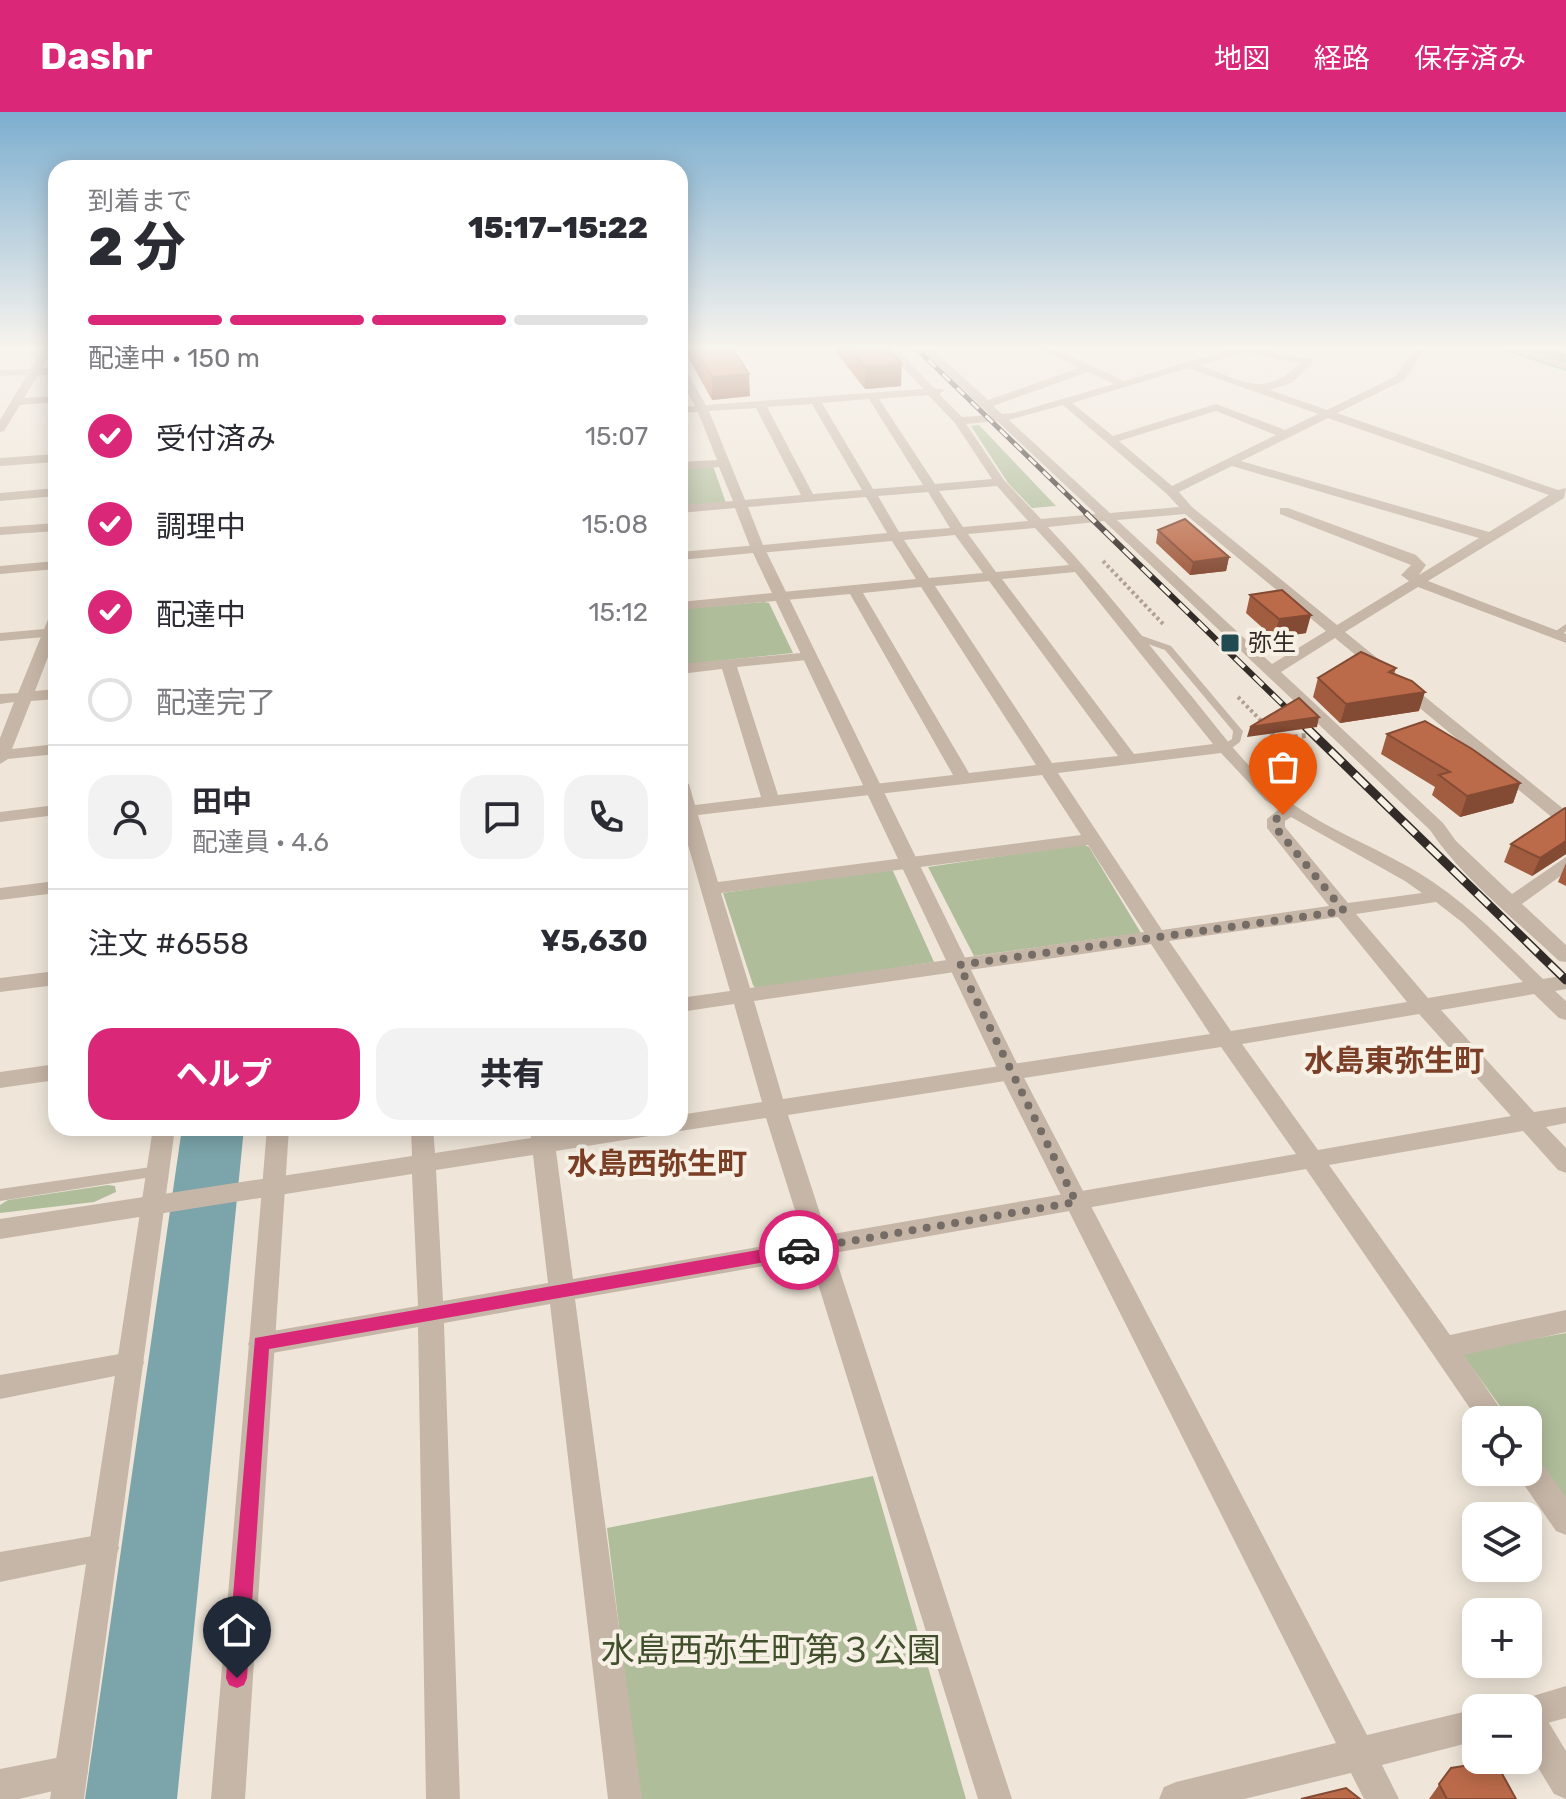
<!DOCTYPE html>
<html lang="ja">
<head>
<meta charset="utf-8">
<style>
  :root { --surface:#fff; --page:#f2f2f3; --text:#2b2b33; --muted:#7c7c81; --line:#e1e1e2; --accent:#db2777 }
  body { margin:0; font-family:Rubik,"Noto Sans JP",sans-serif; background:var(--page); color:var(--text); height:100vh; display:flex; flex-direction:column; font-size:30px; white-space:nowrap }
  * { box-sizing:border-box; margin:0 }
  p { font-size:26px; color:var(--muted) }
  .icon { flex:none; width:44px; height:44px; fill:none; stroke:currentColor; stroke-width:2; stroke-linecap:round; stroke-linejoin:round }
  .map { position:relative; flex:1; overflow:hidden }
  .side { position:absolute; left:48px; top:48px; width:640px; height:976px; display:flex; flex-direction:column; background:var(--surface); border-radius:24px; box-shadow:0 4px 20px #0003 }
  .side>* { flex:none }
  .fabs { position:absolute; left:1462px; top:1294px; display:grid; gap:16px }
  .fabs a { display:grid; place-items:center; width:80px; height:80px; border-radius:16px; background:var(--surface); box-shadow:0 4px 20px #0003; font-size:40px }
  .pin { position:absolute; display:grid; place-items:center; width:68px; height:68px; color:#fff; margin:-82px -34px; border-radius:50% 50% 50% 0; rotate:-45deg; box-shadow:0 0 8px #0007 }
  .pin .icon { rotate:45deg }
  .courier { position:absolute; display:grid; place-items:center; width:80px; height:80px; margin:-40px; border:6px solid #db2777; border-radius:50%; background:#fff; color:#222; box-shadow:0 2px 10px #0007 }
  .headline em { font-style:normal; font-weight:800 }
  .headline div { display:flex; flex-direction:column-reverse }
  .headline { display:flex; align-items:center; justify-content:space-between; height:136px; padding:0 40px }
  h1 { font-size:52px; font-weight:800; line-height:60px }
  .bar { display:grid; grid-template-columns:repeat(4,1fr); gap:12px 8px; align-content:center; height:96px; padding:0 40px }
  .bar i { height:10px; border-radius:6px; background:var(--line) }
  .bar .selected { background:var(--accent) }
  .bar p { grid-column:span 4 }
  .line { display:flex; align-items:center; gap:20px; padding:0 40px; border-top:2px solid var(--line) }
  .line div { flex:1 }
  .round { display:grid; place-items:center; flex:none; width:84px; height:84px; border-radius:24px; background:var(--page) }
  ol { padding:0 40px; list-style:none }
  li { display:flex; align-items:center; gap:24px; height:88px }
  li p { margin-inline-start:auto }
  li .icon { padding:8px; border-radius:50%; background:var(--accent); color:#fff; stroke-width:4 }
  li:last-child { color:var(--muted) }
  li i { width:44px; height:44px; border:4px solid var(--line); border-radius:50% }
  .button { display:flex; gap:16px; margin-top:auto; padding:16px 40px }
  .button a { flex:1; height:92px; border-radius:24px; background:var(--accent); color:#fff; font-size:32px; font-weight:800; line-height:92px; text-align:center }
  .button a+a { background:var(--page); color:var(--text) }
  header { display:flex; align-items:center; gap:48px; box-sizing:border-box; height:112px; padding:0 40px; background:var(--accent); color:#fff }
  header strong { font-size:38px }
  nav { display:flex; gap:44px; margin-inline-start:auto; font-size:28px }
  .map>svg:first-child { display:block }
  .green { fill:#b0bd9b }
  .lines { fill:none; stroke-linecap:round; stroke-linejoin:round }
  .stream-far1 { stroke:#7ba5aa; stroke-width:11 }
  .stream { stroke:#7ba5aa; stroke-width:14 }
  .river { fill:#7ba5aa; fill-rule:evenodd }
  .path-far1 { stroke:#b1a091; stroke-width:4; stroke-dasharray:3 3; stroke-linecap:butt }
  .path { stroke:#b1a091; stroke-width:5; stroke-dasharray:4 4; stroke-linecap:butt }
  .service { fill:#c6b6a7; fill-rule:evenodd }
  .minor { fill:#c6b6a7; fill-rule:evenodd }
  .tertiary { fill:#c6b6a7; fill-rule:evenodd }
  .rail-far2-casing { stroke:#332b27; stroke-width:5 }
  .rail-far1-casing { stroke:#332b27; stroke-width:6 }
  .rail-casing { stroke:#332b27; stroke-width:9 }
  .rail-far2 { stroke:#f7f0e5; stroke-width:3; stroke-dasharray:10; stroke-linecap:butt }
  .rail-far1 { stroke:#f7f0e5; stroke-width:4; stroke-dasharray:13; stroke-linecap:butt }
  .rail { stroke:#f7f0e5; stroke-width:6; stroke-dasharray:17; stroke-linecap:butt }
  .wall { fill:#a25c40 }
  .shaded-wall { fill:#844b34 }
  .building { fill:#bc6b4a; stroke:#844b34; stroke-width:2 }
  .route { fill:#db2777 }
  .done { stroke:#756c65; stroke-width:8; stroke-dasharray:0 14.4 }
  .poi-dot { fill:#204b51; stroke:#f7f0e5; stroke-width:3 }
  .labels { text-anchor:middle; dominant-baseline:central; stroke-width:8; stroke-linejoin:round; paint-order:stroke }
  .far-poi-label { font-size:24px; fill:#332b27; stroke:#f7f0e5; text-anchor:start }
  .neighbourhood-label { font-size:30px; font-weight:bold; fill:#7b3e26; stroke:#f7f0e5 }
  .near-park-label { font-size:34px; fill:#414f2c; stroke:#f7f0e5 }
</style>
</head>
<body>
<header>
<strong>Dashr</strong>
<nav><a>地図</a><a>経路</a><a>保存済み</a></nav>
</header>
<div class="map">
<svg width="1566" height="1687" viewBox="0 0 1566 1687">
  <rect width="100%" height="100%" fill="#efe6d9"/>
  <path class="green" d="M 979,313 L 1056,394 L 1032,396 L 1008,371 L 971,314 Z
    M 713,354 L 726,391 L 680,395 L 680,356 Z
    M 764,490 L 769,491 L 793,541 L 680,553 L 680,497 Z
    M 1083,732 L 1089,735 L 1141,821 L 974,844 L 928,755 Z
    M 889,757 L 893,759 L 934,850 L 756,877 L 753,873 L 723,781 Z
    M 108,1073 L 115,1074 L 116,1080 L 94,1090 L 0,1101 L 0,1093 L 8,1088 Z
    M 1566,1221 L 1566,1386 L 1528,1333 L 1528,1308 L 1510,1308 L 1461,1240 Z
    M 873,1364 L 966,1687 L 640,1687 L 607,1416 Z"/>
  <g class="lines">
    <path class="stream-far1" d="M 211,1241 L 233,1016"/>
    <path class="stream" d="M 162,1687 L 211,1239"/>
    <path class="river" d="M 1503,234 L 1544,234 L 1566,242 L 1566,259 L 1507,240 Z
      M 182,1016 L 244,1016 L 177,1687 L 85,1687 Z"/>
    <path class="path-far1" d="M 1103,449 L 1165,514
      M 1238,585 L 1269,617"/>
    <path class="path" d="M 1267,615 L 1281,635 L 1272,645 L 1270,654
      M 1278,627 L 1309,623"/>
    <path class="service" d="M 1566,512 L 1566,519 L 1559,525 L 1553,525 L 1553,521 Z
      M 1131,520 L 1171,534 L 1241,617 L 1243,619 L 1240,630 L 1229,638 L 1221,638 L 1221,634 L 1232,627 L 1233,619 L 1165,538 L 1128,525 L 1128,521 Z
      M 158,1054 L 163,1055 L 165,1059 L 163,1063 L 158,1064 L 0,1089 L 0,1077 Z"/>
    <path class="minor" d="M 45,234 L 55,234 L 42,256 L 56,256 L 56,262 L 38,263 L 24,286 L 56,284 L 56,290 L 20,293 L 4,319 L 0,320 L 0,308 L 27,263 L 0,264 L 0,258 L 31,257 Z
      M 707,234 L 749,234 L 680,243 L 680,237 Z
      M 883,234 L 894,234 L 934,276 L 943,277 L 944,279 L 939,282 L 962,305 L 990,303 L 918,234 L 929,234 L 988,288 L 1079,256 L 1034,234 L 1048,234 L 1124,269 L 1241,234 L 1258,234 L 1254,237 L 1312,247 L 1312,251 L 1293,270 L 1270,278 L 1327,298 L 1396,264 L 1417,234 L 1427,234 L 1404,268 L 1337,301 L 1558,378 L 1566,376 L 1564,386 L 1428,469 L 1566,522 L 1566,531 L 1418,475 L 1345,520 L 1566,699 L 1566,713 L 1560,712 L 1335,526 L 1281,560 L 1443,711 L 1456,729 L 1512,782 L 1566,745 L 1566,760 L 1522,792 L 1566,833 L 1566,850 L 1559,849 C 1518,810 1461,765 1430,718 L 1104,409 L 1048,415 C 1099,469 1145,528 1193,586 C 1219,618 1245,654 1277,680 C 1319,715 1373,733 1419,761 C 1466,790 1504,829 1543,867 L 1566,863 L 1566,877 L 1555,879 L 1566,889 L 1566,908 L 1559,906 L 1534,882 L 1441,898 L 1534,1000 L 1566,995 L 1566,1011 L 1546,1015 L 1566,1036 L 1566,1061 L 1558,1058 L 1523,1019 L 1329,1053 L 1450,1223 L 1566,1198 L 1566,1220 L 1464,1243 L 1508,1308 L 1478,1308 L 1306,1057 L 834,1141 L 1012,1687 L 978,1687 L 810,1146 L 575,1187 L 642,1687 L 608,1687 L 550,1192 L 444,1211 L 460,1687 L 426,1687 L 418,1215 L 261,1243 L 252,1240 L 248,1232 L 252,1224 L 261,1221 L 418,1194 L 412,1062 L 0,1127 L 0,1107 L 412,1044 L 411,1016 L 433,1016 L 435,1041 L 531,1026 L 530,1016 L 552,1016 L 553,1022 L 594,1016 L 660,1016 L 657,1022 L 649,1024 L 556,1039 L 573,1167 L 804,1127 L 766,1006 L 680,1019 L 671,1016 L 680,1016 L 680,1003 L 762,990 L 734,892 L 680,900 L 680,886 L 730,879 L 680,705 L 680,667 L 689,672 L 695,693 L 761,685 L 722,557 L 680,562 L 680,552 L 812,540 L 812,546 L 807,548 L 737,555 L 778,683 L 953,663 L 850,482 L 680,498 L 680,490 L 916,467 L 892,429 L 758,441 L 751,437 L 735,396 L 680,401 L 680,393 L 733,389 L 719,355 L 680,358 L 680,350 L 717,348 L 698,300 L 680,301 L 680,295 L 695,294 L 680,266 L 680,254 L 685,257 L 706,293 L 923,277 ZM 1243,241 L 1300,251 C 1263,288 1242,268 1199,253 ZM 1188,256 L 1318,302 L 1285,318 L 1216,292 L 1113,324 L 1072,291 ZM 1088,260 L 1114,272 L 1014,301 L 1002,302 L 993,294 ZM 928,283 L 955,311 L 992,367 L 935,372 L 879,287 ZM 869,287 L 923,373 L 873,377 L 822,291 ZM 812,292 L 862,378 L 813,382 L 767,295 ZM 1063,293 L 1167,382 L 1179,395 L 1110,401 L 1009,308 ZM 756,296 L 801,383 L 745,388 L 709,299 ZM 1216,299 L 1276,323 L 1172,374 L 1119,329 ZM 1328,306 L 1549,383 L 1489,420 L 1241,349 ZM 997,309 L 1096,402 L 1041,407 L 1004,368 L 966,312 ZM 1232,354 L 1479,426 L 1419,463 L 1426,453 L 1416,443 L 1288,396 L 1280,396 L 1280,402 L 1411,453 L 1401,463 L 1409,469 L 1337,513 L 1192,395 L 1179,380 ZM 997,374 L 1028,409 L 963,415 L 939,379 ZM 928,380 L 950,416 L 899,420 L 878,384 ZM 866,385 L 887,421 L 763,433 L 748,395 ZM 1185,402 L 1326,519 L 1272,552 L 1117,408 ZM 1035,416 L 1069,453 L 996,460 L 968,422 ZM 955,423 L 983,461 L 929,466 L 904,428 ZM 1075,460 L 1213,632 L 1134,642 L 1002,467 ZM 989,469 L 1118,644 L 1052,651 L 935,474 ZM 921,475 L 1036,653 L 969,661 L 863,481 ZM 1221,641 L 1265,688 L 1279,697 L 1267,707 L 1267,716 L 1329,794 L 1162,818 L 1058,661 ZM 1042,663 L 1081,723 L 718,770 L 698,703 ZM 1291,705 L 1405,769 L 1422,781 L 1348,791 L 1285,715 L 1285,709 ZM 1088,733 L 1144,820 L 750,876 L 721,781 ZM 1436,790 L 1463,811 L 1523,870 L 1428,886 L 1356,802 ZM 1338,805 L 1407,890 L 1231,919 L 1169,829 ZM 1151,832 L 1210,922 L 783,987 L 754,889 ZM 1419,902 L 1511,1004 L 1318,1038 L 1242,932 ZM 1221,935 L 1296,1042 L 827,1123 L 788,1003 ZM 533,1043 L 548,1171 L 443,1189 L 436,1058 Z
      M 1499,234 L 1516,234 L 1566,251 L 1566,257 Z
      M 56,342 L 56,350 L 0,354 L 0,346 Z
      M 56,376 L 56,384 L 0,389 L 0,381 Z
      M 56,411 L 56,419 L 0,423 L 0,415 Z
      M 56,449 L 56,457 L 0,462 L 0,454 Z
      M 56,501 L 56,524 L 35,579 L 56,577 L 56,587 L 31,589 L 12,637 L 56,632 L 56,642 L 8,647 L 0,652 L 0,626 L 14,590 L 0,592 L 0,582 L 18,581 L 49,505 Z
      M 56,693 L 56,703 L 0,710 L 0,700 Z
      M 56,769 L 56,781 L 0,788 L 0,776 Z
      M 56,859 L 56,873 L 0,880 L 0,866 Z
      M 56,952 L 56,968 L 0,976 L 0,960 Z
      M 131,1240 L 140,1243 L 144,1251 L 140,1259 L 0,1287 L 0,1263 Z
      M 1528,1342 L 1538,1346 L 1566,1385 L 1566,1423 L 1556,1419 L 1518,1364 L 1516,1360 L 1528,1360 Z
      M 104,1422 L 115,1426 L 119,1436 L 115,1446 L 0,1470 L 0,1440 Z
      M 1528,1592 L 1540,1596 L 1566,1639 L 1566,1687 L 1554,1682 L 1528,1639 L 1528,1596 L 1518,1596 Z
      M 71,1643 L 83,1648 L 88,1660 L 83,1672 L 19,1687 L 0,1687 L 0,1657 Z"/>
    <path class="tertiary" d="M 758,433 L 765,437 L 1021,960 L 1367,1623 L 1476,1597 L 1476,1629 L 1382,1653 L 1399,1687 L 1364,1687 L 1351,1661 L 1244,1687 L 1159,1687 L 1164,1675 L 1176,1670 L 1336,1631 L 999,960 L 753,441 L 680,448 L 680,440 Z
      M 56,516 L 56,524 L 0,529 L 0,521 Z
      M 153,1016 L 175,1016 L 84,1687 L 50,1687 Z
      M 267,1016 L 289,1016 L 245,1687 L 211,1687 Z
      M 1566,1574 L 1566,1606 L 1528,1616 L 1528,1596 L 1513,1596 L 1517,1589 Z"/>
    <g class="rail-far2-casing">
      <path id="rail-far2" d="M 914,234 L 1088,403"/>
    </g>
    <g class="rail-far1-casing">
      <path id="rail-far1" d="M 1086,401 L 1308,617"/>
    </g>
    <g class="rail-casing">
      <path id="rail" d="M 1306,615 L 1566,868"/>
    </g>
    <use href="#rail-far2" class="rail-far2"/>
    <use href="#rail-far1" class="rail-far1"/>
    <use href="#rail" class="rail"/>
  </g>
  <path class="wall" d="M 688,234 L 731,234 L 750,284 L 712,288 L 688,245 Z
    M 831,234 L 886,234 L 901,274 L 865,277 Z
    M 1158,418 L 1229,445 L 1226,459 L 1190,463 L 1156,431 Z
    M 1250,483 L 1306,521 L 1274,526 L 1246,501 Z
    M 1396,556 L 1394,562 L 1419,599 L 1340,611 L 1313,585 L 1318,566 Z
    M 1387,622 L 1520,671 L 1513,691 L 1460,705 L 1432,683 L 1435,675 L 1381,642 Z
    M 1566,697 L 1566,742 L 1532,764 L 1504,750 L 1511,732 Z
    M 1566,751 L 1566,774 L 1558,770 Z
    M 1451,1656 L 1516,1687 L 1429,1687 Z"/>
  <path class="shaded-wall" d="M 902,252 L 901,274 L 865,277 L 865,255 Z
    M 749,262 L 750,284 L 712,288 L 712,265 Z
    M 1229,445 L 1226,459 L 1190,463 L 1193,450 Z
    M 1311,503 L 1306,521 L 1274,526 L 1279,507 Z
    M 1425,580 L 1419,599 L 1340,611 L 1346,592 Z
    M 1319,605 L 1317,615 L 1247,625 L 1250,615 Z
    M 1520,671 L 1513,691 L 1460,705 L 1467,684 Z
    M 1566,729 L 1566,742 L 1532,764 L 1540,746 Z"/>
  <path class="building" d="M 694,234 L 731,234 L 749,262 L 712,265 Z
    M 848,234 L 886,234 L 902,252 L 865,255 Z
    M 1185,407 L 1229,445 L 1193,450 L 1158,418 Z
    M 1282,478 L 1311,503 L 1279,507 L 1250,483 Z
    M 1361,540 L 1396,556 L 1389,560 L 1412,569 L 1425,580 L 1346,592 L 1318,566 Z
    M 1299,586 L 1319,605 L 1250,615 Z
    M 1425,609 L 1472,637 L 1520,671 L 1467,684 L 1439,663 L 1450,660 L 1387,622 Z
    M 1565,696 L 1566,697 L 1566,729 L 1540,746 L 1511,732 Z
    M 1495,1649 L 1516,1687 L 1447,1687 L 1439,1672 L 1451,1656 Z
    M 1346,1676 L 1360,1687 L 1301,1687 Z"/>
  <linearGradient id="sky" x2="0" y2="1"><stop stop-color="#7caecf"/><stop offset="0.5" stop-color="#f8f4ee"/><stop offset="1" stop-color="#f8f4ee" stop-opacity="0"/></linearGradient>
  <rect width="1566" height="471" fill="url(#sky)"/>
  <path class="route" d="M 799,1131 L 808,1138 L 799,1144 L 269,1237 L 247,1566 L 244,1573 L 237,1576 L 229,1573 L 226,1566 L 255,1226 Z"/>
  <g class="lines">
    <path class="done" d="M 799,1138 L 1076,1090 L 959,853 L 1344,799 L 1276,716 L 1276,707 L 1283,703"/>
  </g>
  <rect class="poi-dot" x="1220" y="521" width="20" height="20" rx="4"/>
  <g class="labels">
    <g class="far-poi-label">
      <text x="1248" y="531">弥生</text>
    </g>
    <g class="neighbourhood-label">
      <text x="1394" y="949">水島東弥生町</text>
      <text x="657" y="1052">水島西弥生町</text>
    </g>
    <g class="near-park-label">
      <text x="771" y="1538">水島西弥生町第３公園</text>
    </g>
  </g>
</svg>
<div class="fabs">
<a><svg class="icon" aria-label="locate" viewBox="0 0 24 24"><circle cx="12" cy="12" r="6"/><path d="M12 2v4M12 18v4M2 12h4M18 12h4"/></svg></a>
<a><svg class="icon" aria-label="layers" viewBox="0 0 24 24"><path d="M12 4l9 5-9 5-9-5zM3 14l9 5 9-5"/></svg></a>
<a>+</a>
<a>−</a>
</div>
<div class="pin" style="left:1283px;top:703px;background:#ea580c"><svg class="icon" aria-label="bag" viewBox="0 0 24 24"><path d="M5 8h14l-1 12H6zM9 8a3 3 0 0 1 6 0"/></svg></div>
<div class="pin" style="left:237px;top:1566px;background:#1f2937"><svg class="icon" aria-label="home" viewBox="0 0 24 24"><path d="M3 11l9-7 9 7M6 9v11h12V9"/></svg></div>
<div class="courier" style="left:799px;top:1138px"><svg class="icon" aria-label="car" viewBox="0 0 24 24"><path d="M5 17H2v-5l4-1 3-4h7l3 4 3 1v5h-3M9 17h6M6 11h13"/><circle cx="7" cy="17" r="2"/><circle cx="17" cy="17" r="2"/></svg></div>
<section class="side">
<div class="headline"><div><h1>2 分</h1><p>到着まで</p></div><em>15:17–15:22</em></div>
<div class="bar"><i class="selected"></i><i class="selected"></i><i class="selected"></i><i></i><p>配達中 · 150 m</p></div>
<ol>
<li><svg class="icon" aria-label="check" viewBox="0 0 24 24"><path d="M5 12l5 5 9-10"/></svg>受付済み<p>15:07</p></li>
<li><svg class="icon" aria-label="check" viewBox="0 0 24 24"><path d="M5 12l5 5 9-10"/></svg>調理中<p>15:08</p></li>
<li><svg class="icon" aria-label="check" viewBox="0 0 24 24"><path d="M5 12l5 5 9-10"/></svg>配達中<p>15:12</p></li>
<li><i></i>配達完了</li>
</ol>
<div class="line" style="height:144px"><a class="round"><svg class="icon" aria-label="person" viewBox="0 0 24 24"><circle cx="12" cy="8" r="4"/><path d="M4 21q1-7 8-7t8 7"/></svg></a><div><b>田中</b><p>配達員 · 4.6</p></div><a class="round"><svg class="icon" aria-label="chat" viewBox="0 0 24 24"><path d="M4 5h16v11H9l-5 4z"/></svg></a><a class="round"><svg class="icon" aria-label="phone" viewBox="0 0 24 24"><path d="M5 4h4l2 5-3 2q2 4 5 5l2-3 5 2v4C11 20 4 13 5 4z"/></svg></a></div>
<div class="line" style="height:104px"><div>注文 #6558</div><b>¥5,630</b></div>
<div class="button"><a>ヘルプ</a><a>共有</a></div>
</section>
</div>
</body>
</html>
